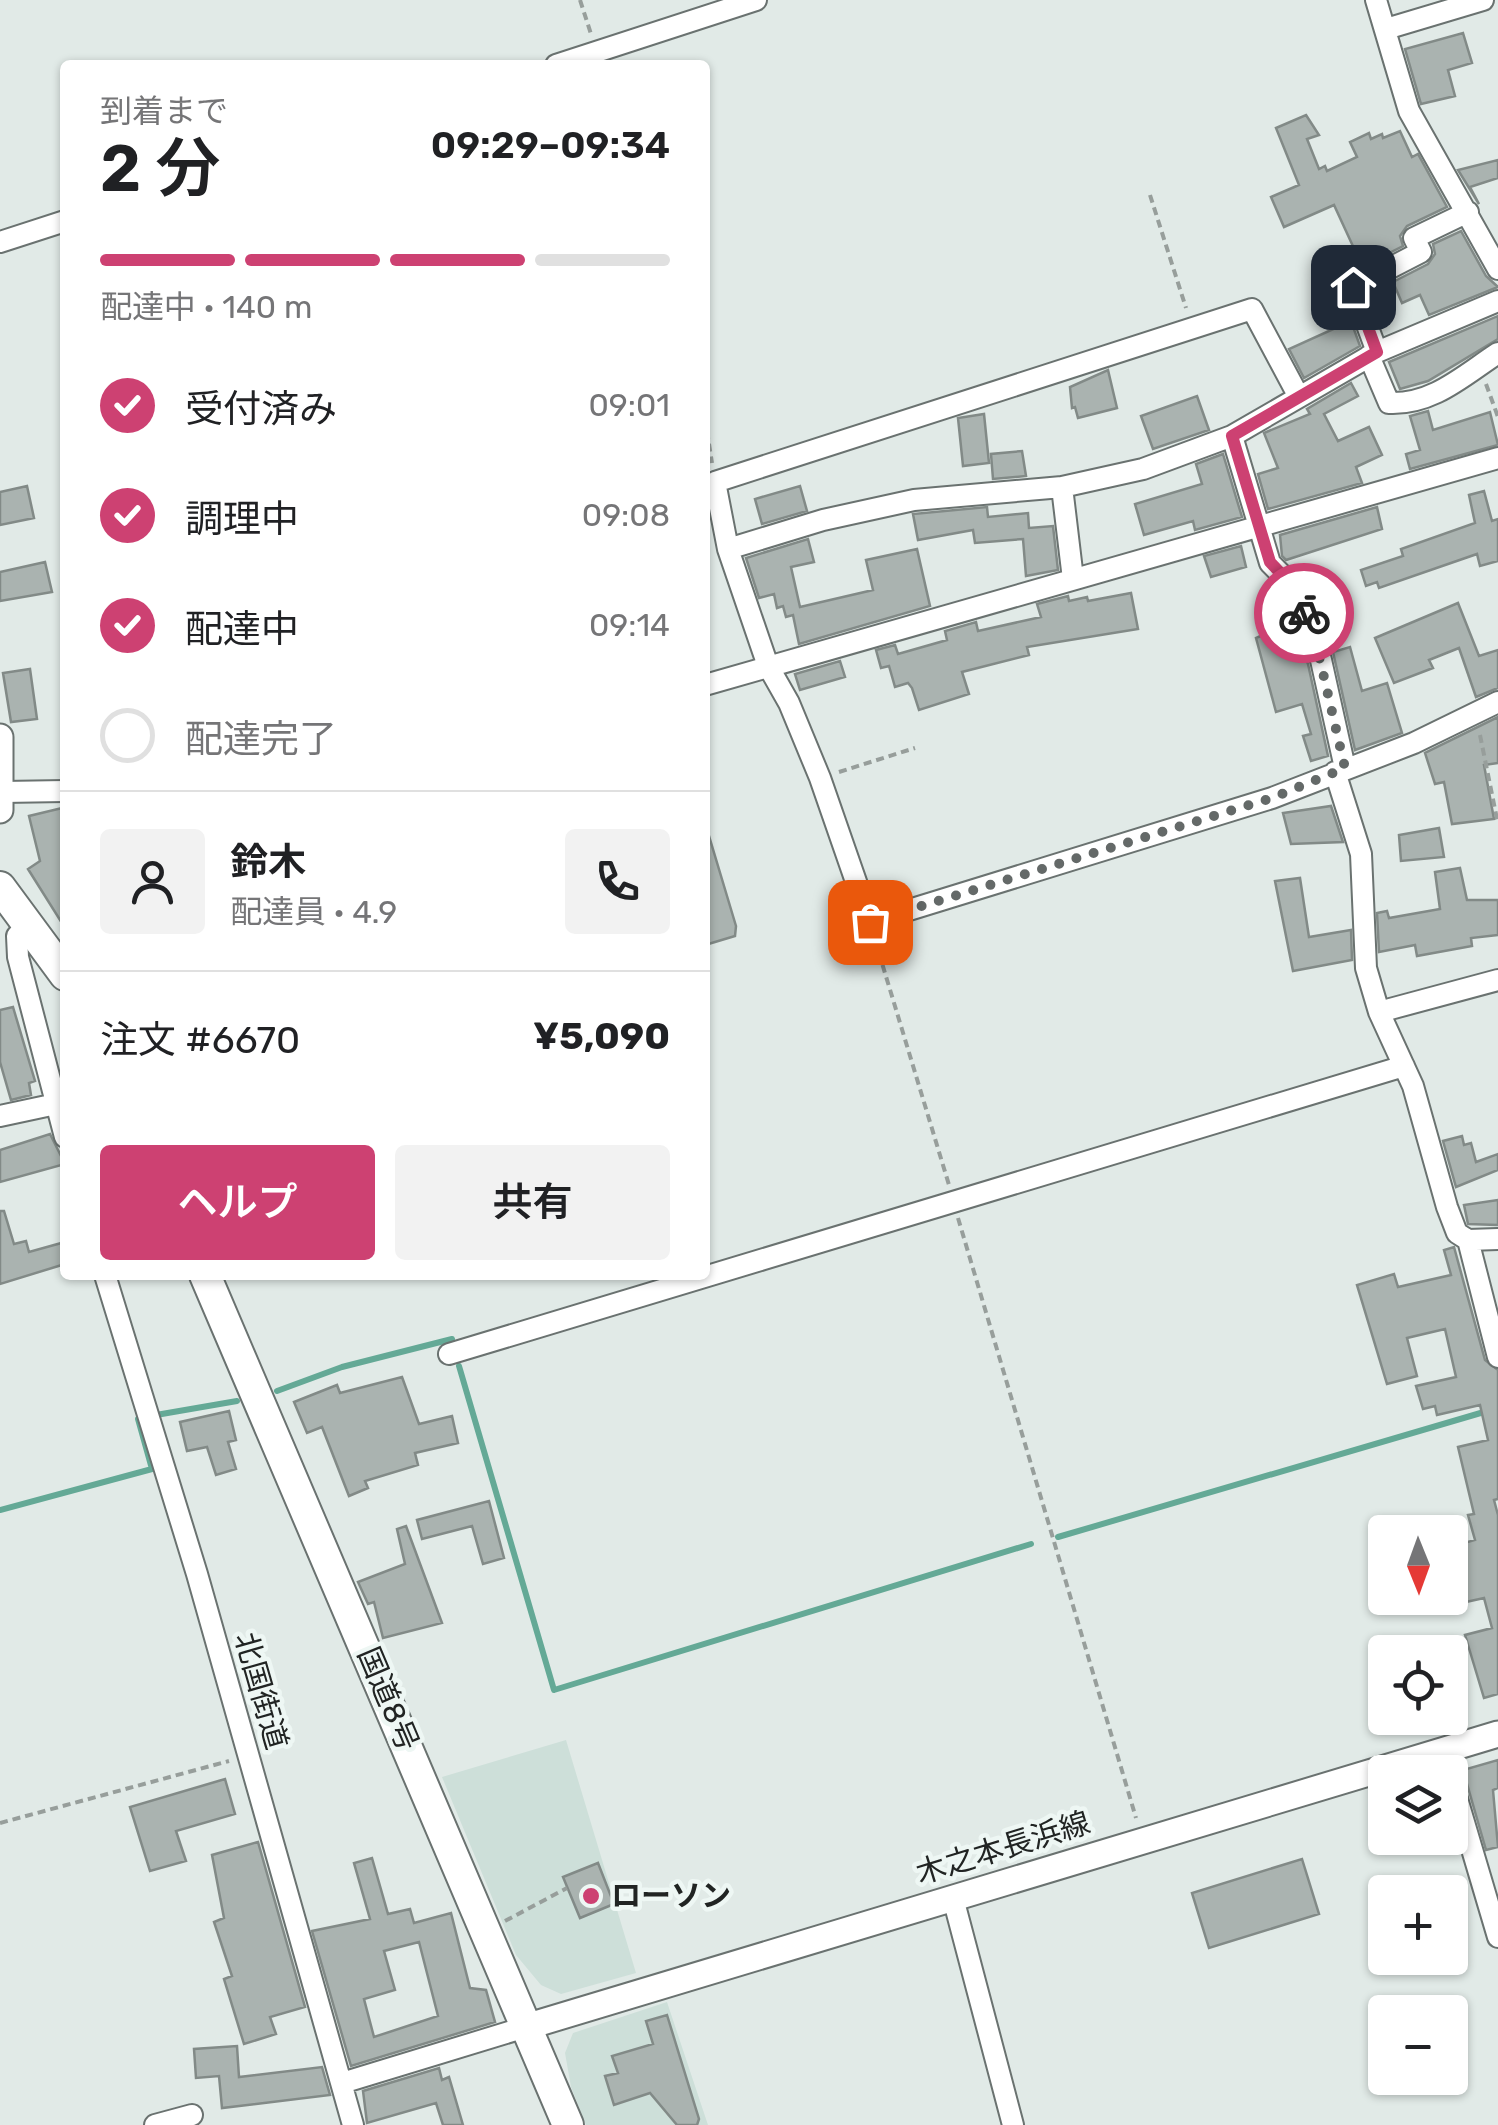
<!DOCTYPE html>
<html lang="ja">
<head>
<meta charset="utf-8">
<style>
  :root { --surface:#fff; --page:#f2f2f2; --text:#202124; --muted:#757577; --line:#e0e0e0; --accent:#cd4172 }
  body { margin:0; font-family:Rubik,"Noto Sans JP",sans-serif; background:var(--page); color:var(--text); height:100vh; display:flex; flex-direction:column; font-size:38px; white-space:nowrap }
  * { box-sizing:border-box; margin:0 }
  p { font-size:32px; color:var(--muted) }
  .icon { flex:none; width:55px; height:55px; fill:none; stroke:currentColor; stroke-width:2; stroke-linecap:round; stroke-linejoin:round }
  .map { position:relative; flex:1; overflow:hidden }
  .sheet { position:absolute; left:60px; top:60px; width:650px; height:1220px; display:flex; flex-direction:column; background:var(--surface); border-radius:10px; box-shadow:0 2px 8px #0004 }
  .sheet>* { flex:none }
  .needle { width:65px; rotate:179deg }
  .fabs { position:absolute; left:1368px; top:1515px; display:grid; gap:20px }
  .fabs a { display:grid; place-items:center; width:100px; height:100px; border-radius:10px; background:var(--surface); box-shadow:0 2px 8px #0004; font-size:50px }
  .pin { position:absolute; display:grid; place-items:center; width:85px; height:85px; color:#fff; margin:-42px; border-radius:20px; box-shadow:0 5px 15px #0006 }
  .courier { position:absolute; display:grid; place-items:center; width:100px; height:100px; margin:-50px; border:8px solid #cd4172; border-radius:50%; background:#fff; color:#222; box-shadow:0 2px 12px #0007 }
  .summary em { font-style:normal; font-weight:600 }
  .summary div { display:flex; flex-direction:column-reverse }
  .summary { display:flex; align-items:center; justify-content:space-between; height:170px; padding:0 40px }
  h1 { font-size:65px; font-weight:600; line-height:75px }
  .bar { display:grid; grid-template-columns:repeat(4,1fr); gap:15px 10px; align-content:center; height:120px; padding:0 40px }
  .bar i { height:12px; border-radius:8px; background:var(--line) }
  .bar .selected { background:var(--accent) }
  .bar p { grid-column:span 4 }
  .line { display:flex; align-items:center; gap:25px; padding:0 40px; border-top:2px solid var(--line) }
  .line div { flex:1 }
  .round { display:grid; place-items:center; flex:none; width:105px; height:105px; border-radius:10px; background:var(--page) }
  ol { padding:0 40px; list-style:none }
  li { display:flex; align-items:center; gap:30px; height:110px }
  li p { margin-inline-start:auto }
  li .icon { padding:10px; border-radius:50%; background:var(--accent); color:#fff; stroke-width:4 }
  li:last-child { color:var(--muted) }
  li i { width:55px; height:55px; border:5px solid var(--line); border-radius:50% }
  .cta { display:flex; gap:20px; margin-top:auto; padding:20px 40px }
  .cta a { flex:1; height:115px; border-radius:10px; background:var(--accent); color:#fff; font-size:40px; font-weight:600; line-height:115px; text-align:center }
  .cta a+a { background:var(--page); color:var(--text) }
  .map>svg:first-child { display:block }
  .built { fill:#cddfd9 }
  .lines { fill:none; stroke-linecap:round; stroke-linejoin:round }
  .stream { stroke:#64a996; stroke-width:6 }
  .building { fill:#aab3b0; stroke:#828a87; stroke-width:2.5; fill-rule:evenodd }
  .minor-casing { stroke:#6a7270; stroke-width:24 }
  .major-casing { stroke:#6a7270; stroke-width:29 }
  .highway-casing { stroke:#6a7270; stroke-width:34 }
  .path { stroke:#979e9b; stroke-width:4; stroke-dasharray:8 5; stroke-linecap:butt }
  .minor { stroke:#fff; stroke-width:20 }
  .major { stroke:#fff; stroke-width:25 }
  .highway { stroke:#fff; stroke-width:30 }
  .done { stroke:#646968; stroke-width:10; stroke-dasharray:0 18 }
  .route { stroke:#cd4172; stroke-width:12 }
  .poi-dot { fill:#cd4172; stroke:#eef7f4; stroke-width:4 }
  .labels { text-anchor:middle; dominant-baseline:central; stroke-width:9; stroke-linejoin:round; paint-order:stroke }
  .street-label { font-size:30px; fill:#212423; stroke:#eef7f4 }
  .poi-label { font-size:30px; font-weight:bold; fill:#212423; stroke:#eef7f4; text-anchor:start }
</style>
</head>
<body>
<div class="map">
<svg width="1498" height="2125" viewBox="0 0 1498 2125">
  <rect width="100%" height="100%" fill="#e1eae7"/>
  <path class="built" d="M 566,1740 L 636,1973 L 561,1994 L 541,1985 L 516,1955 L 442,1777 Z
    M 667,2002 L 708,2125 L 586,2125 L 571,2087 L 565,2053 L 573,2033 Z"/>
  <g class="lines">
    <path class="stream" d="M 459,1366 L 554,1690 L 1031,1544
      M 277,1391 L 342,1367 L 452,1339
      M 156,1415 L 237,1401
      M 0,1510 L 152,1469 L 138,1419
      M 1058,1537 L 1484,1412"/>
  </g>
  <path class="building" d="M 1463,33 L 1472,63 L 1448,70 L 1455,96 L 1421,104 L 1405,49 Z
    M 1306,115 L 1319,135 L 1307,139 L 1319,169 L 1325,166 L 1327,171 L 1357,157 L 1350,142 L 1369,133 L 1371,139 L 1382,134 L 1383,138 L 1400,131 L 1412,157 L 1418,154 L 1447,207 L 1407,226 L 1400,236 L 1403,246 L 1346,275 L 1340,291 L 1325,298 L 1314,277 L 1357,255 L 1334,205 L 1284,227 L 1271,197 L 1299,185 L 1276,128 Z
    M 1498,160 L 1498,178 L 1470,187 L 1479,204 L 1458,170 Z
    M 1461,231 L 1486,276 L 1498,287 L 1429,315 L 1420,295 L 1402,303 L 1393,282 L 1428,264 L 1435,254 L 1433,244 Z
    M 1498,316 L 1498,339 L 1428,381 L 1400,389 L 1389,362 Z
    M 1351,321 L 1360,346 L 1304,378 L 1289,349 Z
    M 1108,370 L 1117,408 L 1078,418 L 1075,407 L 1072,408 L 1070,387 Z
    M 1351,383 L 1358,396 L 1324,414 L 1338,441 L 1369,427 L 1382,455 L 1356,467 L 1362,483 L 1268,509 L 1258,474 L 1278,468 L 1264,433 L 1310,414 L 1307,409 Z
    M 1197,396 L 1209,430 L 1153,449 L 1141,416 Z
    M 1428,411 L 1433,430 L 1490,412 L 1498,445 L 1410,469 L 1406,454 L 1420,450 L 1410,416 Z
    M 984,414 L 989,463 L 963,466 L 958,418 Z
    M 1022,451 L 1026,476 L 993,479 L 991,454 Z
    M 1223,454 L 1242,517 L 1195,530 L 1193,521 L 1144,535 L 1135,504 L 1202,484 L 1196,464 Z
    M 27,486 L 34,518 L 0,525 L 0,492 Z
    M 800,486 L 807,511 L 762,524 L 755,499 Z
    M 1484,491 L 1492,521 L 1498,519 L 1498,561 L 1480,566 L 1477,554 L 1379,588 L 1377,582 L 1366,586 L 1361,570 L 1403,556 L 1401,549 L 1475,523 L 1469,495 Z
    M 987,507 L 988,517 L 1028,513 L 1029,528 L 1053,526 L 1058,570 L 1026,576 L 1023,539 L 975,543 L 973,530 L 918,540 L 913,514 Z
    M 1377,507 L 1382,529 L 1286,560 L 1282,556 L 1280,535 Z
    M 808,539 L 814,562 L 791,567 L 800,607 L 873,590 L 866,560 L 917,549 L 930,606 L 799,644 L 793,615 L 786,617 L 783,606 L 777,608 L 774,594 L 759,598 L 746,558 Z
    M 1241,546 L 1246,567 L 1211,577 L 1204,556 Z
    M 45,562 L 52,592 L 0,601 L 0,572 Z
    M 1131,593 L 1138,629 L 1027,647 L 1029,655 L 962,672 L 969,694 L 919,710 L 912,688 L 908,683 L 895,687 L 889,666 L 881,668 L 876,650 L 895,645 L 898,654 L 947,640 L 945,631 L 976,622 L 978,631 L 1041,617 L 1037,604 L 1068,596 L 1069,601 L 1087,597 L 1088,601 Z
    M 1458,603 L 1479,656 L 1498,650 L 1498,688 L 1476,697 L 1459,648 L 1429,660 L 1433,668 L 1394,683 L 1375,638 Z
    M 1290,623 L 1308,664 L 1328,756 L 1311,761 L 1303,736 L 1311,734 L 1302,704 L 1276,712 L 1256,638 Z
    M 1350,647 L 1362,691 L 1387,683 L 1402,733 L 1355,750 L 1333,652 Z
    M 840,661 L 845,677 L 800,690 L 795,674 Z
    M 30,669 L 37,719 L 11,722 L 3,673 Z
    M 1498,717 L 1498,763 L 1484,765 L 1494,819 L 1452,824 L 1444,782 L 1435,784 L 1425,753 Z
    M 1331,806 L 1343,842 L 1291,844 L 1283,813 Z
    M 62,808 L 65,822 L 65,928 L 28,869 L 40,861 L 29,816 Z
    M 1439,828 L 1444,857 L 1401,861 L 1399,835 Z
    M 705,836 L 709,836 L 736,926 L 735,936 L 705,945 Z
    M 1460,868 L 1467,900 L 1498,900 L 1498,935 L 1471,938 L 1472,946 L 1417,956 L 1415,945 L 1379,952 L 1377,913 L 1387,911 L 1389,918 L 1440,909 L 1435,872 Z
    M 1300,878 L 1309,937 L 1351,930 L 1352,960 L 1293,971 L 1275,881 Z
    M 13,1007 L 35,1081 L 29,1083 L 31,1095 L 11,1100 L 0,1062 L 0,1010 Z
    M 50,1134 L 65,1164 L 0,1182 L 0,1150 Z
    M 1462,1136 L 1464,1145 L 1471,1143 L 1476,1162 L 1498,1154 L 1498,1170 L 1456,1187 L 1443,1141 Z
    M 1498,1200 L 1498,1225 L 1468,1224 L 1464,1205 Z
    M 0,1211 L 4,1211 L 14,1244 L 26,1241 L 29,1252 L 65,1242 L 65,1264 L 0,1284 Z
    M 1454,1247 L 1485,1360 L 1498,1370 L 1498,1499 L 1494,1500 L 1498,1515 L 1498,1694 L 1484,1698 L 1465,1635 L 1492,1628 L 1484,1598 L 1466,1602 L 1459,1580 L 1450,1582 L 1450,1547 L 1475,1540 L 1468,1515 L 1474,1514 L 1458,1447 L 1488,1440 L 1480,1405 L 1437,1415 L 1435,1406 L 1423,1409 L 1416,1386 L 1456,1377 L 1445,1329 L 1407,1338 L 1417,1376 L 1387,1384 L 1357,1285 L 1394,1274 L 1398,1287 L 1451,1275 L 1444,1250 Z
    M 402,1377 L 419,1424 L 452,1416 L 458,1443 L 415,1453 L 418,1465 L 365,1481 L 368,1488 L 349,1496 L 322,1427 L 307,1433 L 294,1402 L 337,1385 L 340,1393 Z
    M 229,1411 L 236,1440 L 228,1442 L 236,1469 L 216,1475 L 207,1447 L 187,1451 L 180,1422 Z
    M 489,1501 L 504,1558 L 483,1564 L 472,1526 L 422,1539 L 417,1520 Z
    M 406,1526 L 442,1623 L 383,1638 L 374,1602 L 368,1604 L 358,1582 L 405,1564 L 397,1529 Z
    M 1498,1760 L 1498,1788 L 1493,1790 L 1498,1847 L 1486,1850 L 1463,1770 Z
    M 225,1779 L 235,1814 L 176,1831 L 186,1861 L 150,1871 L 130,1807 Z
    M 258,1842 L 305,2007 L 270,2017 L 276,2034 L 244,2044 L 224,1979 L 232,1976 L 214,1922 L 224,1918 L 212,1855 Z
    M 372,1858 L 388,1914 L 410,1909 L 414,1923 L 451,1913 L 470,1988 L 486,1990 L 495,2022 L 351,2066 L 312,1931 L 370,1919 L 354,1863 ZM 419,1942 L 438,2016 L 374,2037 L 364,1999 L 395,1990 L 384,1951 Z
    M 1302,1859 L 1319,1914 L 1209,1948 L 1192,1893 Z
    M 598,1863 L 614,1904 L 580,1918 L 563,1877 Z
    M 667,2015 L 699,2119 L 697,2125 L 677,2125 L 650,2093 L 614,2105 L 605,2076 L 618,2073 L 612,2056 L 653,2044 L 646,2021 Z
    M 237,2046 L 239,2077 L 322,2067 L 330,2095 L 222,2108 L 219,2076 L 196,2078 L 194,2049 Z
    M 439,2068 L 442,2080 L 449,2077 L 463,2125 L 443,2125 L 436,2103 L 367,2123 L 363,2091 Z"/>
  <g class="lines">
    <g class="minor-casing">
      <path id="minor" d="M 1376,0 L 1409,111 L 1498,269
        M 1386,29 L 1483,0
        M 556,65 L 756,0
        M 0,242 L 65,221
        M 1377,352 L 1353,287 L 1421,252 L 1414,238 L 1468,212
        M 1369,356 L 1389,403 C 1433,405 1464,375 1498,353
        M 1299,397 L 1252,309 L 715,482 L 728,549 L 768,666 L 789,703 L 820,778 L 870,922 L 1272,798 L 1414,743 L 1498,702
        M 1232,436 L 1270,563 L 1287,580 L 1321,660 L 1345,768
        M 1062,487 L 1073,579
        M 728,549 L 823,520 L 914,500 L 1062,487 L 1143,469 L 1232,436 L 1377,352 L 1498,301
        M 705,685 L 1498,458
        M 1335,772 L 1361,854 L 1366,968 L 1379,1012 L 1413,1086 L 1447,1207 L 1457,1233 L 1468,1240 L 1498,1357
        M 3,792 L 65,791
        M 30,922 L 17,936 L 18,957 L 65,1137
        M 1379,1012 L 1498,980
        M 0,1116 L 56,1104
        M 1468,1240 L 1498,1239
        M 105,1275 L 197,1574 L 353,2125
        M 449,1354 L 1404,1066
        M 1450,1775 L 1498,1937
        M 953,1898 L 1013,2125
        M 342,2083 L 529,2026
        M 155,2125 L 192,2115"/>
    </g>
    <g class="major-casing">
      <path id="major" d="M 0,737 L 0,810
        M 529,2026 L 1498,1734"/>
    </g>
    <g class="highway-casing">
      <path id="highway" d="M 0,887 L 65,975
        M 205,1275 L 568,2125"/>
    </g>
    <path class="path" d="M 580,0 L 591,34
      M 1150,195 L 1186,308
      M 1486,384 L 1498,417
      M 705,418 L 712,463
      M 1480,735 L 1498,824
      M 839,772 L 915,748
      M 875,940 L 949,1185
      M 958,1218 L 1136,1818
      M 0,1823 L 229,1761
      M 505,1921 L 567,1888"/>
    <use href="#minor" class="minor"/>
    <use href="#major" class="major"/>
    <use href="#highway" class="highway"/>
  </g>
  <g class="lines">
    <path class="done" d="M 870,922 L 1272,798 L 1345,768 L 1320,660 L 1304,613"/>
    <path class="route" d="M 1304,613 L 1287,580 L 1270,562 L 1232,436 L 1377,352 L 1353,287"/>
  </g>
  <circle class="poi-dot" cx="591" cy="1896" r="10"/>
  <g class="labels">
    <g class="street-label">
      <text transform="translate(261 1691) rotate(74)">北国街道</text>
      <text transform="translate(388 1699) rotate(67)">国道8号</text>
      <text transform="translate(1003 1848) rotate(-17)">木之本長浜線</text>
    </g>
    <g class="poi-label">
      <text x="611" y="1896">ローソン</text>
    </g>
  </g>
</svg>
<div class="fabs">
<a><svg class="needle" viewBox="-14 -14 28 28"><path d="M0-13l5 13h-10z" fill="#e53935"/><path d="M0 13l5-13h-10z" fill="#757577"/></svg></a>
<a><svg class="icon" aria-label="locate" viewBox="0 0 24 24"><circle cx="12" cy="12" r="6"/><path d="M12 2v4M12 18v4M2 12h4M18 12h4"/></svg></a>
<a><svg class="icon" aria-label="layers" viewBox="0 0 24 24"><path d="M12 4l9 5-9 5-9-5zM3 14l9 5 9-5"/></svg></a>
<a>+</a>
<a>−</a>
</div>
<div class="pin" style="left:870px;top:922px;background:#ea580c"><svg class="icon" aria-label="bag" viewBox="0 0 24 24"><path d="M5 8h14l-1 12H6zM9 8a3 3 0 0 1 6 0"/></svg></div>
<div class="pin" style="left:1353px;top:287px;background:#1f2937"><svg class="icon" aria-label="home" viewBox="0 0 24 24"><path d="M3 11l9-7 9 7M6 9v11h12V9"/></svg></div>
<div class="courier" style="left:1304px;top:613px"><svg class="icon" aria-label="bike" viewBox="0 0 24 24"><circle cx="6" cy="16" r="4"/><circle cx="18" cy="16" r="4"/><path d="M6 16l4-8h5l3 8M10 8l3 8H6M13 5h3"/></svg></div>
<section class="sheet">
<div class="summary"><div><h1>2 分</h1><p>到着まで</p></div><em>09:29–09:34</em></div>
<div class="bar"><i class="selected"></i><i class="selected"></i><i class="selected"></i><i></i><p>配達中 · 140 m</p></div>
<ol>
<li><svg class="icon" aria-label="check" viewBox="0 0 24 24"><path d="M5 12l5 5 9-10"/></svg>受付済み<p>09:01</p></li>
<li><svg class="icon" aria-label="check" viewBox="0 0 24 24"><path d="M5 12l5 5 9-10"/></svg>調理中<p>09:08</p></li>
<li><svg class="icon" aria-label="check" viewBox="0 0 24 24"><path d="M5 12l5 5 9-10"/></svg>配達中<p>09:14</p></li>
<li><i></i>配達完了</li>
</ol>
<div class="line" style="height:180px"><a class="round"><svg class="icon" aria-label="person" viewBox="0 0 24 24"><circle cx="12" cy="8" r="4"/><path d="M4 21q1-7 8-7t8 7"/></svg></a><div><b>鈴木</b><p>配達員 · 4.9</p></div><a class="round"><svg class="icon" aria-label="phone" viewBox="0 0 24 24"><path d="M5 4h4l2 5-3 2q2 4 5 5l2-3 5 2v4C11 20 4 13 5 4z"/></svg></a></div>
<div class="line" style="height:130px"><div>注文 #6670</div><b>¥5,090</b></div>
<div class="cta"><a>ヘルプ</a><a>共有</a></div>
</section>
</div>
</body>
</html>
